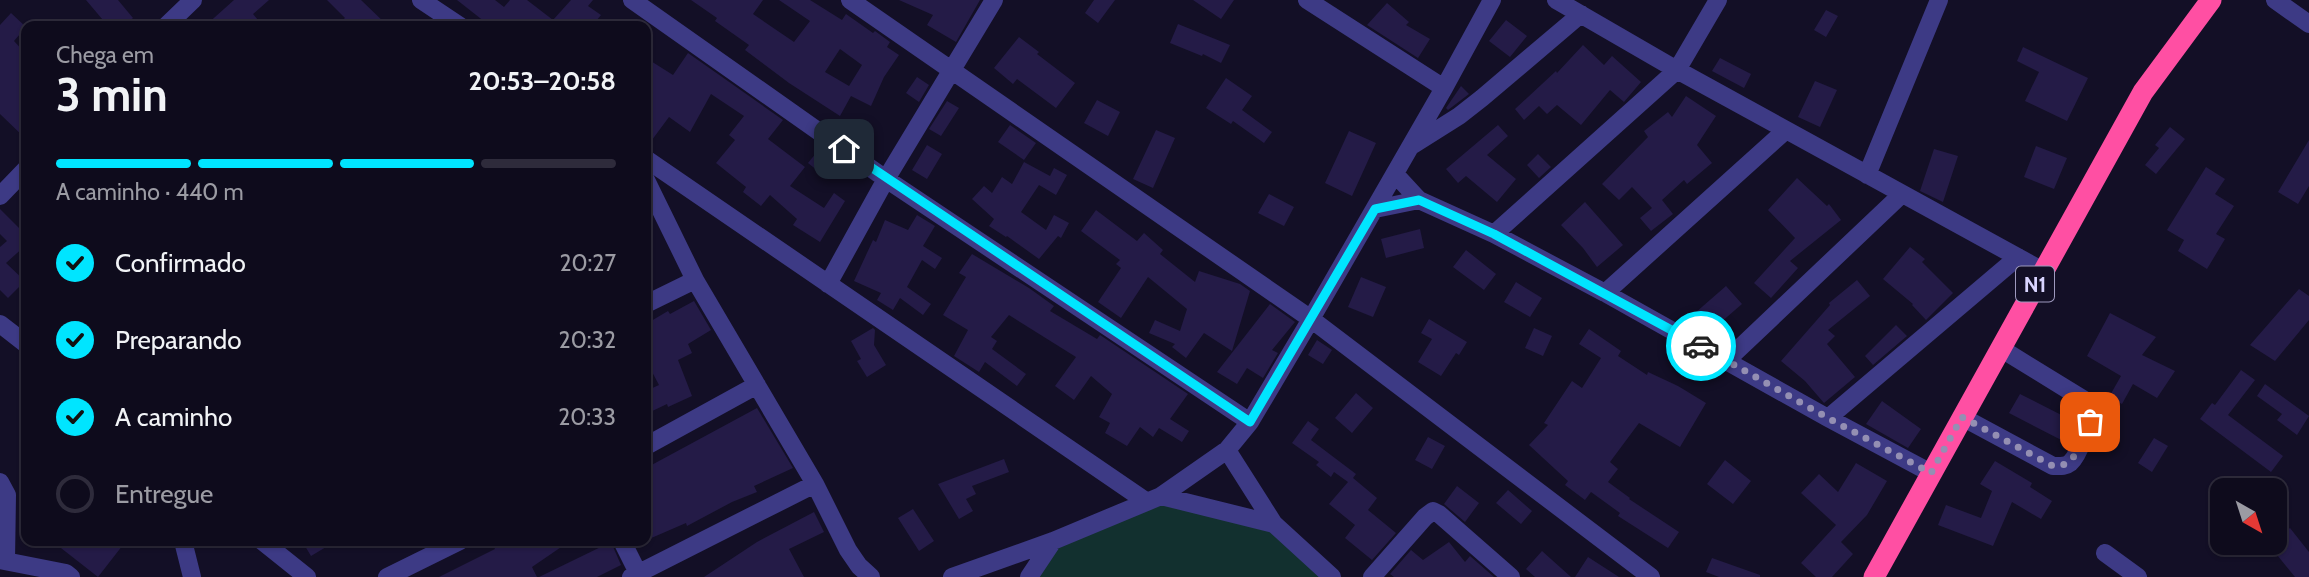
<!DOCTYPE html>
<html lang="pt">
<head>
<meta charset="utf-8">
<style>
  :root { --surface:#0e0b1c; --page:#171425; --text:#f1f3f6; --muted:#9b9ba3; --line:#2e2b3b; --accent:#00e5ff }
  body { margin:0; font-family:Cabin,sans-serif; background:var(--page); color:var(--text); height:100vh; display:flex; flex-direction:column; font-size:26px; white-space:nowrap }
  * { box-sizing:border-box; margin:0 }
  p { font-size:23px; color:var(--muted) }
  .icon { flex:none; width:38px; height:38px; fill:none; stroke:currentColor; stroke-width:2; stroke-linecap:round; stroke-linejoin:round }
  .map { position:relative; flex:1; overflow:hidden }
  .panel { position:absolute; left:21px; top:21px; width:630px; height:525px; display:flex; flex-direction:column; background:var(--surface); border-radius:14px; box-shadow:0 2px 5px #0004,0 0 0 2px var(--line) }
  .panel>* { flex:none }
  .needle { width:46px; rotate:141deg }
  .fabs { position:absolute; left:2210px; top:478px; display:grid; gap:14px }
  .fabs a { display:grid; place-items:center; width:77px; height:77px; border-radius:14px; background:var(--surface); box-shadow:0 2px 5px #0004,0 0 0 2px var(--line); font-size:35px }
  .pin { position:absolute; display:grid; place-items:center; width:60px; height:60px; color:#fff; margin:-30px; border-radius:14px; box-shadow:0 4px 10px #0006 }
  .courier { position:absolute; display:grid; place-items:center; width:70px; height:70px; margin:-35px; border:5px solid #00e5ff; border-radius:50%; background:#fff; color:#222; box-shadow:0 2px 9px #0007 }
  .summary em { font-style:normal; font-weight:800 }
  .summary div { display:flex; flex-direction:column-reverse }
  .summary { display:flex; align-items:center; justify-content:space-between; height:119px; padding:0 35px }
  h1 { font-size:46px; font-weight:800; line-height:52px }
  .bar { display:grid; grid-template-columns:repeat(4,1fr); gap:10px 7px; align-content:center; height:84px; padding:0 35px }
  .bar i { height:9px; border-radius:5px; background:var(--line) }
  .bar .selected { background:var(--accent) }
  .bar p { grid-column:span 4 }
  ol { padding:0 35px; list-style:none }
  li { display:flex; align-items:center; gap:21px; height:77px }
  li p { margin-inline-start:auto }
  li .icon { padding:7px; border-radius:50%; background:var(--accent); color:#111; stroke-width:4 }
  li:last-child { color:var(--muted) }
  li i { width:38px; height:38px; border:4px solid var(--line); border-radius:50% }
  .map>svg:first-child { display:block }
  .green { fill:#12302f }
  .building { fill:#241b47; fill-rule:evenodd }
  .lines { fill:none; stroke-linecap:round; stroke-linejoin:round }
  .minor { stroke:#3d3a85; stroke-width:18 }
  .highway { stroke:#ff4fa3; stroke-width:21 }
  .done { stroke:#948fb3; stroke-width:7; stroke-dasharray:0 12.6 }
  .route { stroke:#00e5ff; stroke-width:9 }
  .labels { text-anchor:middle; dominant-baseline:central; stroke-width:7; stroke-linejoin:round; paint-order:stroke }
  .shield { fill:#130f26; stroke:#9e99be; stroke-width:2 }
  .shield-label { font-size:21px; font-weight:bold; fill:#d9d4ff }
</style>
</head>
<body>
<div class="map">
<svg width="2309" height="577" viewBox="0 0 2309 577">
  <rect width="100%" height="100%" fill="#130f26"/>
  <path class="green" d="M 1162,504 L 1271,529 L 1324,577 L 1036,577 L 1061,544 Z"/>
  <path class="building" d="M 86,0 L 118,0 L 133,18 L 123,26 L 108,26 Z
    M 234,0 L 269,0 L 253,14 L 263,26 L 205,26 Z
    M 327,0 L 361,0 L 388,26 L 335,26 L 345,18 Z
    M 457,0 L 495,0 L 504,7 L 510,0 L 527,0 L 553,20 L 571,0 L 593,0 L 588,6 L 601,15 L 592,26 L 495,26 L 487,20 L 485,22 Z
    M 691,0 L 763,0 L 753,14 L 794,42 L 810,21 L 779,0 L 810,0 L 842,20 L 846,14 L 873,33 L 875,31 L 890,42 L 887,47 L 899,55 L 884,77 L 871,106 L 851,96 L 840,116 L 789,83 L 745,50 L 749,45 L 715,21 L 717,18 ZM 840,49 L 862,65 L 849,86 L 825,72 Z
    M 899,0 L 980,0 L 956,42 L 927,25 L 933,15 Z
    M 1094,0 L 1115,0 L 1098,23 L 1085,13 Z
    M 1193,0 L 1234,0 L 1221,19 Z
    M 1387,3 L 1409,22 L 1406,25 L 1430,39 L 1418,58 L 1367,25 Z
    M 1826,10 L 1838,16 L 1826,37 L 1814,30 Z
    M 11,13 L 26,27 L 14,41 L 26,54 L 26,139 L 0,114 L 0,25 Z
    M 1506,20 L 1527,36 L 1510,57 L 1489,41 Z
    M 1178,24 L 1230,45 L 1221,63 L 1203,54 L 1202,56 L 1170,43 Z
    M 1019,37 L 1039,52 L 1037,54 L 1075,83 L 1056,108 L 1017,79 L 1013,84 L 994,68 Z
    M 1583,45 L 1604,65 L 1612,56 L 1641,82 L 1624,102 L 1610,90 L 1581,125 L 1557,105 L 1547,114 L 1539,106 L 1524,120 L 1515,109 L 1556,71 L 1557,73 Z
    M 2023,47 L 2088,78 L 2067,121 L 2025,101 L 2039,72 L 2017,61 Z
    M 688,53 L 783,120 L 768,139 L 805,167 L 790,186 L 824,208 L 834,193 L 845,201 L 820,242 L 793,225 L 797,219 L 770,195 L 761,206 L 743,192 L 746,187 L 716,163 L 735,140 L 729,135 L 744,116 L 711,94 L 690,132 L 669,117 L 646,148 L 646,58 L 673,75 Z
    M 1720,58 L 1751,74 L 1744,88 L 1712,71 Z
    M 917,77 L 929,85 L 919,102 L 906,93 Z
    M 1226,78 L 1252,96 L 1242,110 L 1272,132 L 1264,143 L 1233,121 L 1231,124 L 1206,108 Z
    M 1815,81 L 1837,90 L 1820,127 L 1798,117 Z
    M 1461,86 L 1469,94 L 1448,110 L 1446,108 Z
    M 1686,96 L 1716,116 L 1697,145 L 1712,163 L 1687,184 L 1684,180 L 1662,200 L 1673,214 L 1651,231 L 1640,218 L 1652,208 L 1632,187 L 1619,200 L 1602,184 L 1648,137 L 1644,131 L 1668,112 L 1672,117 Z
    M 1097,100 L 1120,112 L 1108,136 L 1084,123 Z
    M 947,101 L 959,108 L 941,136 L 929,129 Z
    M 1010,125 L 1036,143 L 1024,160 L 998,142 Z
    M 1498,125 L 1508,136 L 1487,155 L 1516,179 L 1497,202 L 1466,176 L 1458,183 L 1446,169 Z
    M 2170,127 L 2185,139 L 2156,174 L 2145,165 L 2159,148 L 2155,145 Z
    M 1156,130 L 1175,138 L 1153,188 L 1133,179 Z
    M 1349,131 L 1376,143 L 1352,196 L 1325,183 Z
    M 2309,140 L 2309,186 L 2298,204 L 2278,192 Z
    M 927,145 L 942,154 L 927,179 L 912,170 Z
    M 2036,146 L 2067,158 L 2054,189 L 2024,177 Z
    M 821,147 L 837,158 L 823,175 L 808,163 Z
    M 1934,149 L 1958,156 L 1943,202 L 1920,191 Z
    M 1538,154 L 1551,167 L 1539,178 L 1527,165 Z
    M 1024,162 L 1050,176 L 1054,168 L 1067,175 L 1056,195 L 1039,185 L 1021,212 L 1046,230 L 1054,215 L 1069,223 L 1061,238 L 1058,236 L 1039,259 L 1007,236 L 1006,237 L 989,226 L 994,219 L 972,199 L 984,186 L 992,193 L 1002,177 L 1012,184 Z
    M 2206,167 L 2225,179 L 2215,194 L 2234,206 L 2216,234 L 2225,239 L 2207,269 L 2178,251 L 2184,240 L 2167,230 Z
    M 1797,178 L 1827,206 L 1829,204 L 1841,220 L 1790,261 L 1798,268 L 1771,298 L 1754,283 L 1795,238 L 1768,210 Z
    M 1269,194 L 1294,207 L 1284,226 L 1258,213 Z
    M 1585,202 L 1623,245 L 1597,267 L 1583,248 L 1561,225 Z
    M 0,209 L 26,235 L 26,245 L 6,263 L 25,281 L 8,298 L 0,290 L 0,247 L 7,241 L 0,234 Z
    M 1096,210 L 1137,241 L 1144,233 L 1163,250 L 1160,254 L 1195,282 L 1199,271 L 1240,284 L 1250,291 L 1232,351 L 1204,333 L 1186,358 L 1172,347 L 1175,344 L 1149,333 L 1155,320 L 1180,331 L 1187,309 L 1148,277 L 1121,318 L 1098,302 L 1121,268 L 1116,264 L 1120,260 L 1081,231 Z
    M 917,215 L 935,226 L 923,246 L 942,258 L 935,269 L 922,260 L 907,287 L 931,304 L 923,315 L 900,298 L 893,310 L 877,300 L 881,293 L 854,281 L 873,240 L 876,242 L 885,220 L 908,230 Z
    M 1420,229 L 1424,248 L 1386,258 L 1381,239 Z
    M 1910,247 L 1925,259 L 1922,262 L 1953,293 L 1926,320 L 1912,305 L 1913,304 L 1883,279 Z
    M 1466,250 L 1496,274 L 1484,290 L 1453,267 Z
    M 972,254 L 1029,288 L 1054,306 L 1050,311 L 1097,339 L 1100,335 L 1188,394 L 1170,419 L 1189,431 L 1182,442 L 1159,428 L 1153,437 L 1140,427 L 1127,446 L 1105,433 L 1110,423 L 1099,417 L 1112,394 L 1091,376 L 1074,400 L 1055,386 L 1076,357 L 1009,315 L 991,337 L 997,341 L 992,349 L 1026,374 L 1017,386 L 985,362 L 979,372 L 954,356 L 968,330 L 943,315 L 966,277 L 959,273 Z
    M 1361,277 L 1386,287 L 1373,317 L 1348,307 Z
    M 1857,280 L 1870,296 L 1828,330 L 1835,336 L 1827,344 L 1855,377 L 1824,403 L 1805,381 L 1781,361 L 1830,305 L 1829,303 Z
    M 1516,282 L 1542,298 L 1530,317 L 1504,302 Z
    M 1726,286 L 1742,304 L 1705,336 L 1698,332 L 1687,320 Z
    M 2299,289 L 2309,296 L 2309,320 L 2275,361 L 2250,345 Z
    M 694,301 L 711,330 L 688,344 L 692,353 L 678,360 L 692,396 L 668,407 L 667,404 L 646,414 L 646,391 L 659,385 L 650,368 L 653,366 L 646,354 L 646,324 L 668,311 L 670,314 Z
    M 1270,304 L 1295,322 L 1272,350 L 1278,353 L 1263,378 L 1247,368 L 1237,384 L 1217,372 Z
    M 2110,313 L 2156,337 L 2142,355 L 2175,371 L 2157,398 L 2133,384 L 2122,404 L 2109,397 L 2121,376 L 2087,356 Z
    M 1429,319 L 1467,342 L 1459,355 L 1456,353 L 1441,376 L 1418,362 L 1432,339 L 1421,333 Z
    M 1896,325 L 1907,336 L 1873,365 L 1865,356 Z
    M 873,328 L 875,330 L 874,345 L 886,365 L 867,377 L 857,361 L 861,359 L 851,341 Z
    M 1534,328 L 1552,336 L 1543,356 L 1525,348 Z
    M 1589,329 L 1621,351 L 1618,356 L 1647,375 L 1648,372 L 1678,386 L 1706,403 L 1680,447 L 1639,423 L 1610,462 L 1618,469 L 1608,482 L 1630,498 L 1629,499 L 1679,532 L 1668,548 L 1618,516 L 1620,513 L 1591,492 L 1585,500 L 1565,485 L 1568,481 L 1529,445 L 1548,425 L 1544,423 L 1572,381 L 1582,388 L 1601,358 L 1579,344 Z
    M 1317,340 L 1332,350 L 1323,364 L 1308,355 Z
    M 2241,370 L 2255,380 L 2228,415 L 2283,456 L 2271,472 L 2200,419 L 2212,403 L 2215,405 Z
    M 2265,384 L 2309,416 L 2297,435 L 2277,420 L 2282,414 L 2257,396 Z
    M 1356,393 L 1373,408 L 1352,433 L 1335,418 Z
    M 2020,394 L 2077,423 L 2069,444 L 2009,413 Z
    M 1882,401 L 1921,429 L 1908,448 L 1866,424 Z
    M 757,408 L 793,468 L 754,486 L 757,492 L 732,502 L 687,526 L 686,523 L 649,539 L 646,530 L 646,468 Z
    M 1308,421 L 1319,429 L 1311,440 L 1356,474 L 1353,478 L 1377,498 L 1368,510 L 1396,533 L 1372,560 L 1345,538 L 1355,525 L 1329,504 L 1348,482 L 1334,472 L 1331,477 L 1316,465 L 1319,462 L 1292,443 Z
    M 1428,437 L 1445,446 L 1432,469 L 1415,460 Z
    M 2154,438 L 2168,446 L 2152,472 L 2138,463 Z
    M 1004,459 L 1009,472 L 972,486 L 976,494 L 966,499 L 973,511 L 959,519 L 938,484 Z
    M 1725,460 L 1751,481 L 1733,504 L 1707,484 Z
    M 1995,461 L 2032,483 L 2030,487 L 2052,501 L 2041,519 L 2012,502 L 1993,546 L 1938,525 L 1946,505 L 1981,518 L 1992,491 L 1980,484 Z
    M 1856,463 L 1887,481 L 1867,515 L 1841,542 L 1853,554 L 1832,577 L 1816,577 L 1801,563 L 1836,525 L 1801,493 L 1819,474 L 1838,492 Z
    M 1457,486 L 1479,503 L 1465,522 L 1444,504 Z
    M 1508,490 L 1532,511 L 1521,524 L 1496,503 Z
    M 913,509 L 934,541 L 919,551 L 898,518 Z
    M 814,512 L 824,532 L 789,549 L 804,577 L 704,577 L 757,542 Z
    M 2290,528 L 2309,552 L 2309,577 L 2295,577 L 2269,545 Z
    M 52,541 L 126,541 L 98,577 Z
    M 302,541 L 336,541 L 311,556 Z
    M 491,541 L 570,541 L 532,567 L 537,577 L 439,577 L 495,549 Z
    M 611,542 L 621,565 L 597,577 L 539,577 Z
    M 1449,542 L 1465,562 L 1470,556 L 1494,577 L 1394,577 L 1390,574 L 1411,550 L 1423,560 Z
    M 1542,551 L 1571,577 L 1535,577 L 1526,569 Z
    M 1588,557 L 1619,577 L 1575,577 Z
    M 1712,558 L 1760,575 L 1760,577 L 1719,577 L 1706,572 Z"/>
  <g class="lines">
    <path class="minor" d="M 421,0 L 460,26
      M 632,0 L 886,179 L 1250,422
      M 850,0 L 1311,319 L 1651,577
      M 1307,0 L 1444,88
      M 1556,0 L 1677,70 L 2043,271
      M 2275,0 L 2309,24
      M 166,26 L 193,0
      M 1413,145 L 1459,116 L 1482,98 L 1581,14
      M 646,159 L 1147,502
      M 1395,174 L 1419,200 L 1494,234 L 1605,293 L 1828,418 L 1931,473
      M 1867,175 L 1939,0
      M 646,180 L 695,280 L 815,484 L 848,550 L 859,566 L 871,577
      M 0,196 L 26,169
      M 1375,209 L 1419,200
      M 1494,234 L 1677,70 L 1718,0
      M 828,284 L 886,179 L 994,0
      M 1605,293 L 1786,130
      M 646,304 L 695,280
      M 0,324 L 26,344
      M 1727,360 L 1902,194
      M 1962,417 L 2053,466 C 2059,466 2065,467 2070,463 C 2079,455 2092,420 2091,408 L 2086,401 L 2000,348
      M 1828,418 L 2018,257
      M 646,446 L 757,385
      M 1227,450 L 1274,524 L 1332,577
      M 0,482 L 7,495 L 6,561
      M 1161,496 L 1274,524
      M 183,541 L 192,577
      M 262,541 L 307,577
      M 622,541 L 640,577
      M 2105,553 L 2138,577
      M 0,560 L 66,573 L 71,577
      M 387,577 L 460,541
      M 631,577 L 815,484
      M 952,577 L 1053,541 L 1161,496 L 1227,450 L 1250,422 L 1311,319 L 1444,88 L 1492,0
      M 1029,577 L 1053,541
      M 1372,577 L 1425,517 L 1433,511 L 1439,514 L 1511,577"/>
    <path class="highway" d="M 1874,577 L 2143,92 L 2211,0"/>
  </g>
  <g class="lines">
    <path class="done" d="M 1701,346 L 1828,418 L 1931,473 L 1962,417 L 2053,466 C 2076,468 2082,440 2090,422"/>
    <path class="route" d="M 844,149 L 1250,422 L 1375,209 L 1419,200 L 1494,234 L 1701,346"/>
  </g>
  <g class="labels">
    <rect class="shield" x="2016" y="266.5" width="38" height="35" rx="5"/>
    <g class="shield-label">
      <text x="2035" y="284">N1</text>
    </g>
  </g>
</svg>
<div class="fabs">
<a><svg class="needle" viewBox="-14 -14 28 28"><path d="M0-13l5 13h-10z" fill="#e53935"/><path d="M0 13l5-13h-10z" fill="#9b9ba3"/></svg></a>
</div>
<div class="pin" style="left:2090px;top:422px;background:#ea580c"><svg class="icon" aria-label="bag" viewBox="0 0 24 24"><path d="M5 8h14l-1 12H6zM9 8a3 3 0 0 1 6 0"/></svg></div>
<div class="pin" style="left:844px;top:149px;background:#1f2937"><svg class="icon" aria-label="home" viewBox="0 0 24 24"><path d="M3 11l9-7 9 7M6 9v11h12V9"/></svg></div>
<div class="courier" style="left:1701px;top:346px"><svg class="icon" aria-label="car" viewBox="0 0 24 24"><path d="M5 17H2v-5l4-1 3-4h7l3 4 3 1v5h-3M9 17h6M6 11h13"/><circle cx="7" cy="17" r="2"/><circle cx="17" cy="17" r="2"/></svg></div>
<section class="panel">
<div class="summary"><div><h1>3 min</h1><p>Chega em</p></div><em>20:53–20:58</em></div>
<div class="bar"><i class="selected"></i><i class="selected"></i><i class="selected"></i><i></i><p>A caminho · 440 m</p></div>
<ol>
<li><svg class="icon" aria-label="check" viewBox="0 0 24 24"><path d="M5 12l5 5 9-10"/></svg>Confirmado<p>20:27</p></li>
<li><svg class="icon" aria-label="check" viewBox="0 0 24 24"><path d="M5 12l5 5 9-10"/></svg>Preparando<p>20:32</p></li>
<li><svg class="icon" aria-label="check" viewBox="0 0 24 24"><path d="M5 12l5 5 9-10"/></svg>A caminho<p>20:33</p></li>
<li><i></i>Entregue</li>
</ol>
</section>
</div>
</body>
</html>
